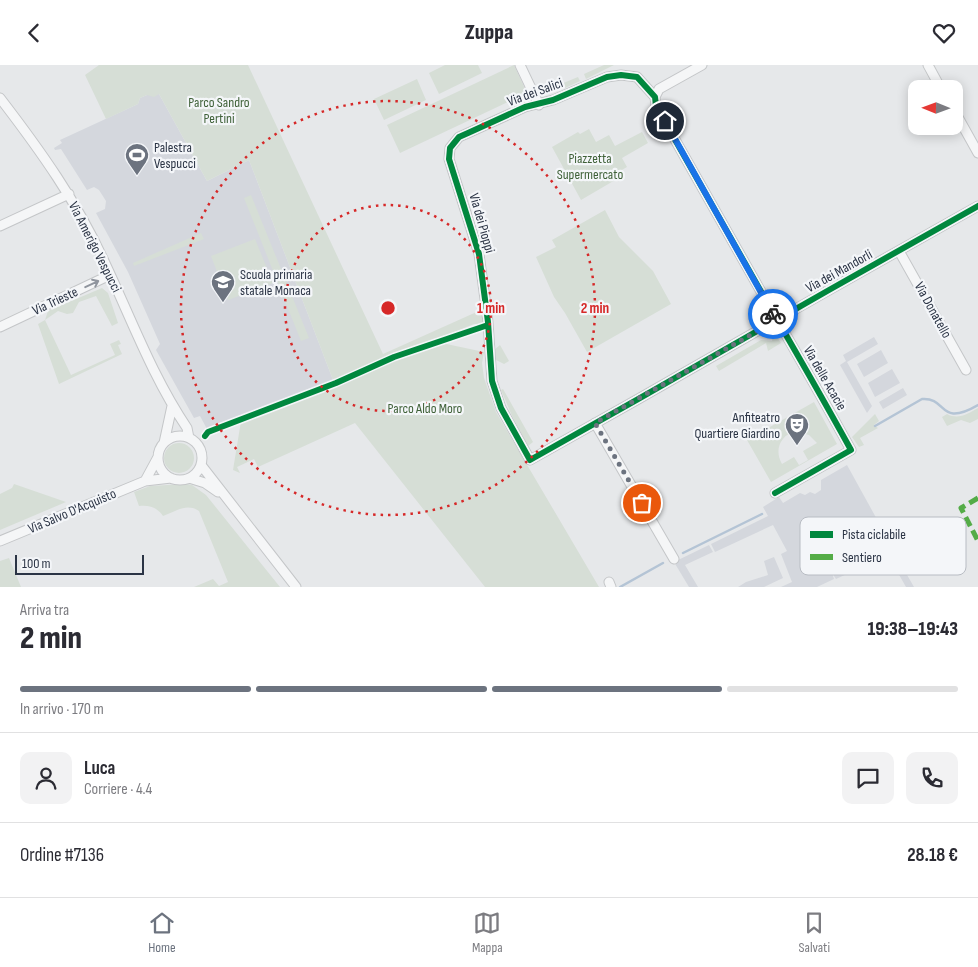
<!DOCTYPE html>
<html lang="it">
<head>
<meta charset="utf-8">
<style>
  :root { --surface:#fff; --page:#f2f2f3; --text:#2b2b33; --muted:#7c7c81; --line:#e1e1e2; --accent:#6c737f }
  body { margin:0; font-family:"Sofia Sans Condensed",sans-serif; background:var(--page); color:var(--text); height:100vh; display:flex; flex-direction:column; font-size:19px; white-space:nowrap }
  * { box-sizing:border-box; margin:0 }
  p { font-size:16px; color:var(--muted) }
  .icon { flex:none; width:28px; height:28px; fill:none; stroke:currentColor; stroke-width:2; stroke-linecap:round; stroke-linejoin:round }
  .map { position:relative; height:522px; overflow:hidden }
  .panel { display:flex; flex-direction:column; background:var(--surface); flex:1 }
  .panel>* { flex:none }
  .needle { width:32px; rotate:271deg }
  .fabs { position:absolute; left:908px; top:15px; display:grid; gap:10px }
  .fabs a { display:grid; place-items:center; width:55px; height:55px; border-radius:10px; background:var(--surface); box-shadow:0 2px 12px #0003; font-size:25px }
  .scale { position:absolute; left:15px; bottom:12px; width:129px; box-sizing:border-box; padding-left:5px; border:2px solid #2b3445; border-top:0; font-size:14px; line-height:18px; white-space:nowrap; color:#2b3445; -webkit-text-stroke:4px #f4f6f9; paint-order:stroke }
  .pin { position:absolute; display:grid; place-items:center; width:42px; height:42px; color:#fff; margin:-21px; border:2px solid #fff; border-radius:50%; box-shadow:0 1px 5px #0007 }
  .courier { position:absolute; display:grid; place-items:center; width:50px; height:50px; margin:-25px; border:4px solid #1a73e8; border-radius:50%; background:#fff; color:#222; box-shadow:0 1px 6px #0007 }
  .summary em { font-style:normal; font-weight:800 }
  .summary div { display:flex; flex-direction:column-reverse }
  .summary { display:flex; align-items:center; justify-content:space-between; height:85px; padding:0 20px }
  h1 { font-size:32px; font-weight:800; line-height:38px }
  .bar { display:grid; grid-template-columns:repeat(4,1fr); gap:8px 5px; align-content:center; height:60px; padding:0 20px }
  .bar i { height:6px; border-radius:4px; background:var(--line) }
  .bar .current { background:var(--accent) }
  .bar p { grid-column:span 4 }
  .line { display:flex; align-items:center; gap:12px; padding:0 20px; border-top:1px solid var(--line) }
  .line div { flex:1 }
  .round { display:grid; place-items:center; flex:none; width:52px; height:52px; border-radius:10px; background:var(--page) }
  header { display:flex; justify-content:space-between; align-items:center; height:65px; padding:0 20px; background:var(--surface); font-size:22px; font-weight:800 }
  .menu { display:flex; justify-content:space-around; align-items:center; height:70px; border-top:1px solid var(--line); background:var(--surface); font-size:14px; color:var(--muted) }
  .menu a { display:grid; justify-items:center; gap:2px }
  .menu .current { color:var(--accent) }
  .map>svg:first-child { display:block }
  .built { fill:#d4d7dd }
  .green { fill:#d6ded6; fill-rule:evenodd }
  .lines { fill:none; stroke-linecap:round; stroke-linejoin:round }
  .stream { stroke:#b4c4d5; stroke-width:2.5 }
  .minor-casing { stroke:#c4c6c8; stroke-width:11 }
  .minor { stroke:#f5f6f7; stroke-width:9 }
  .quiet { stroke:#54ac47; stroke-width:5; stroke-dasharray:10 5; stroke-linecap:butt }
  .cycleway-casing { stroke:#f4f6f9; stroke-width:9 }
  .cycleway { stroke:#00873e; stroke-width:6 }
  .oneway { stroke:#90959e }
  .done { stroke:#6c737f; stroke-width:5; stroke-dasharray:0 9 }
  .route { stroke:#1a73e8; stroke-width:6 }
  .ring { fill:none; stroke:#d62828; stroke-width:2.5; stroke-dasharray:2.5 5 }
  .labels { text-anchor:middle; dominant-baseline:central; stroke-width:4.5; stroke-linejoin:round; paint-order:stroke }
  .street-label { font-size:14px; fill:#2b3445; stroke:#f4f6f9 }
  .park-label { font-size:14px; fill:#3f6138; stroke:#f4f6f9 }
  .poi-label { font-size:14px; fill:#2b3445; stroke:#f4f6f9; text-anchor:start }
  .key { fill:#f4f6f9; stroke:#b8bcc3; stroke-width:1 }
  .key-label { font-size:14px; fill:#2b3445 }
  .centre { fill:#d62828; stroke:#f4f6f9; stroke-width:2.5 }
  .ring-label { font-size:15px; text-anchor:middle; font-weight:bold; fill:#d62828; stroke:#f4f6f9; stroke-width:4.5; stroke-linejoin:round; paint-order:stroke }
</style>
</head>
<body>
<header><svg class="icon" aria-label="back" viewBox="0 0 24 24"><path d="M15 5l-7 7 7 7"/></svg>Zuppa<svg class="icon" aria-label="heart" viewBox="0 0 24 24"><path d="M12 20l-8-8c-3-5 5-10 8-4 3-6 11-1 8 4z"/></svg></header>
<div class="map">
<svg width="978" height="522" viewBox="0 0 978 522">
  <rect width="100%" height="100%" fill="#e6e8ea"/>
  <path class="built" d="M 159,29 L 207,116 L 249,95 L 333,315 L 207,364 L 200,351 L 194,353 L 156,285 L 160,279 L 128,207 L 96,148 L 105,144 L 106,136 L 99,125 L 94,122 L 87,125 L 61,84 L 55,85 L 54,83 L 62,78 L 60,75 L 138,39 L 140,33 L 147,30 Z
    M 874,272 L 878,279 L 847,297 L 872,341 L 867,348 L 840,300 L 846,296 L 843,290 Z
    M 881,285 L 888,298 L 864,312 L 857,299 Z
    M 892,304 L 900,318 L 875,332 L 868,318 Z
    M 903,323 L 907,330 L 883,344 L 879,337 Z
    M 847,400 L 895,487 L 836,514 L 832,508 L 834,514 L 817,522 L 781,522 L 792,517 L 781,489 L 787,486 L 773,460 L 715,487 L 711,479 L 768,451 L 763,442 L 779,432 L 783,438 L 800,428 L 805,430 L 810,427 L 815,429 L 821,425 L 821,415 Z
    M 709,480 L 713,487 L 685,500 L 698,522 L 689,522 L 674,497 Z
    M 895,489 L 914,522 L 906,522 L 889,492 Z
    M 774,492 L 783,513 L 764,522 L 738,522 L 746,517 L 768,510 L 764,496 Z"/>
  <path class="green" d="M 99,0 L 248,0 L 383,289 L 481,245 L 484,259 L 474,259 L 437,274 L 437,277 L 484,287 L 482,298 L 484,313 L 496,347 L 599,522 L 485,522 L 355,358 L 258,402 L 254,394 L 237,402 L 240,408 L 233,405 L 242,350 L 333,315 L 249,95 L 207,116 L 159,29 L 154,32 L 147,30 L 140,33 L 138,39 L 106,54 L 85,10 Z
    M 445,0 L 478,0 L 482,8 L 439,29 L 429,8 Z
    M 514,0 L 527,28 L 400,88 L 387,60 Z
    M 604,0 L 614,0 L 586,14 L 584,9 Z
    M 578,12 L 580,16 L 563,24 L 558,23 L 561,19 Z
    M 417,14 L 426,35 L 384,55 L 374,34 Z
    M 589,64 L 596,77 L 609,70 L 615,81 L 642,67 L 648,78 L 622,93 L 627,102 L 620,106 L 622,111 L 581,135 L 552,82 L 578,67 L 580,69 Z
    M 251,130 L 309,273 L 301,276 L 244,133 Z
    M 605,145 L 619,172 L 653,206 L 671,239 L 587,287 L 565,248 L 554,232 L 536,192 L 556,182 L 552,175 Z
    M 201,168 L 204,174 L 134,201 L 133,198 Z
    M 255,174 L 273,218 L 228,235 L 211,191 Z
    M 102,223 L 108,228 L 118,258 L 112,261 L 96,231 L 79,237 L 73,248 L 67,249 L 58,246 L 45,255 L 71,310 L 115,290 L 110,279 L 119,275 L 121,279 L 118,280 L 122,289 L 59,319 L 38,259 L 45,255 L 48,246 Z
    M 773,271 L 777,272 L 781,278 L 768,286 L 766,278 L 719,306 L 716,301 L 761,275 L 772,276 Z
    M 500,280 L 509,296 L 504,299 L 494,294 L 494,285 Z
    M 503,324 L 533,377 L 528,381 L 512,351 L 501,325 Z
    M 814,337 L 837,379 L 771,417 L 747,375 ZM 795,366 L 809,370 L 817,378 L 803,386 L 808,395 L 799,400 L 794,392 L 782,399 C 774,385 780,371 795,366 Z
    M 978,343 L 978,354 L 970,358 L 961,355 L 947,361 L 942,352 L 947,349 C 958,355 968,349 978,343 Z
    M 875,349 L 879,356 L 874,360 L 878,363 L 860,373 L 864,380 L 859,382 L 852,372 Z
    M164 393a15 15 0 1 1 30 0a15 15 0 1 1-30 0Z
    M 14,419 L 66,437 L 0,465 L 0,429 L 12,423 Z
    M 185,419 L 192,420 L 206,430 L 280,522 L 194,522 L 213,514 L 219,521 L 228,517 L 199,446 C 187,438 176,446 163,451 C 157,442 149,440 139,441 L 134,427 L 150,421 Z
    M 9,493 L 21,522 L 0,522 L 0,496 Z"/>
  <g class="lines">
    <path class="stream" d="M 875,361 L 922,334 C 948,332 938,363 978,340
      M 683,488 L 762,449
      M 620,522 L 663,498"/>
    <g class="minor-casing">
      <path id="minor" d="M 520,0 L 539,40
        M 928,0 L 941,24
        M 655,32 L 659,24 L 702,0
        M 0,33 C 40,85 77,137 104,196 C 131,253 152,311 187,363 L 189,373
        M 954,45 L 978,88
        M 0,161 L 69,129
        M 899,186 L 966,305
        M 0,262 L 110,210
        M 595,358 L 674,494
        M158 393a22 22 0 1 1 44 0a22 22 0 1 1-44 0Z
        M 164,378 L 172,341
        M 201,400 L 296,522
        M 189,413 L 205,418 L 218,427
        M 145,416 L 158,392
        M 775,428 L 851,385 C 824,336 796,287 768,239 L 656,41 L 655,32 L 637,12 L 621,10 L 607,12 L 553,35 L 525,42 L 468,68 L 459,72 L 450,83 L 449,94 L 479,189 L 488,257 L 492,316 L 501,343 L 530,395 C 630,339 730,282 829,225 L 978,141
        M 0,476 L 145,416 L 171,413
        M 609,517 L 611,522"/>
    </g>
    <use href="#minor" class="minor"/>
    <path class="quiet" d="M 978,433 L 961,443 L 978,476"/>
    <g class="cycleway-casing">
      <path id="cycleway" d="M 205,371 L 208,367 L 336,318 L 394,292 L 488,260
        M 775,428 L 851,385 C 824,336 796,287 768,239 L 656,41 L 655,32 L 637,12 L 621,10 L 607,12 L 553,35 L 525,42 L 468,68 L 459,72 L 450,83 L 449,94 L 479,189 L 488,257 L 492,316 L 501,343 L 530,395 C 630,339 730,282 829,225 L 978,141"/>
    </g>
    <use href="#cycleway" class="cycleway"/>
  </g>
  <defs><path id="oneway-shaft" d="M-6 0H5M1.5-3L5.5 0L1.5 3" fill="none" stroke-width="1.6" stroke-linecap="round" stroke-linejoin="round" transform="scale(1.25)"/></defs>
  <use class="oneway" href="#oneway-shaft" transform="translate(92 219) rotate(-25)"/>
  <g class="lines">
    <path class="done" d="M 642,438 L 595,358 L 777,255 L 773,249"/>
    <path class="route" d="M 665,56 L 773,249"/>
  </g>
  <g class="ring">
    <circle cx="388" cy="243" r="103"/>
    <circle cx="388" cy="243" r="207"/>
  </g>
  <defs>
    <g id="stadium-pin" transform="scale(1.25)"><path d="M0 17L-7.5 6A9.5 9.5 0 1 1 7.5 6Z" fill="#6c737f" stroke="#f4f6f9"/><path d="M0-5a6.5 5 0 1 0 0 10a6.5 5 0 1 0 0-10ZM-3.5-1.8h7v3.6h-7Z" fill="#fff"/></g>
    <g id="school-pin" transform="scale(1.25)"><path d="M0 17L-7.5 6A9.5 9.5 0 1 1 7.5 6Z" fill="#6c737f" stroke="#f4f6f9"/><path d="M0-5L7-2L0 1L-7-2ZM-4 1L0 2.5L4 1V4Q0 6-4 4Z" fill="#fff"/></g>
    <g id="theatre-pin" transform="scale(1.25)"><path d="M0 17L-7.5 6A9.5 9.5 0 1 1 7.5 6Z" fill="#6c737f" stroke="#f4f6f9"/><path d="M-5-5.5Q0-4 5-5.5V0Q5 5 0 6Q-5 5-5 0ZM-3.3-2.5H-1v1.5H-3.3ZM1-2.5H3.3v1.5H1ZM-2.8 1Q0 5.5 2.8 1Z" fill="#fff"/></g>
  </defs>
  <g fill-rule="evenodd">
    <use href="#stadium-pin" x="137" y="90"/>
    <use href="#school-pin" x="223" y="217"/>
    <use href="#theatre-pin" x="797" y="360"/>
  </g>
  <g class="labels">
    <g class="street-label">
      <text transform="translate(535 27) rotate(-20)">Via dei Salici</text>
      <text transform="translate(482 158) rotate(74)">Via dei Pioppi</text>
      <text transform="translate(95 182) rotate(63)">Via Amerigo Vespucci</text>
      <text transform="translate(839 206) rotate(-29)">Via dei Mandorli</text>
      <text transform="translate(55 236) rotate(-25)">Via Trieste</text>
      <text transform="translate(933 245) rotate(61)">Via Donatello</text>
      <text transform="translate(825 313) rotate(60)">Via delle Acacie</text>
      <text transform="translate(72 446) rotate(-23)">Via Salvo D'Acquisto</text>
    </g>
    <g class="park-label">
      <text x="219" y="37">Parco Sandro<tspan x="219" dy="16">Pertini</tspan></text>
      <text x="590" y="93">Piazzetta<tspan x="590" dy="16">Supermercato</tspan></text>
      <text x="425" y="343">Parco Aldo Moro</text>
    </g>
    <g class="poi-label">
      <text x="154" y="82">Palestra<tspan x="154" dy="16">Vespucci</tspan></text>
      <text x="240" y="209">Scuola primaria<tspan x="240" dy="16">statale Monaca</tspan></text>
      <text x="780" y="352" text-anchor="end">Anfiteatro<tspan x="780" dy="16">Quartiere Giardino</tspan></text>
    </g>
  </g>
  <rect x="800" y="452" width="166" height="58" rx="8" class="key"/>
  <rect x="810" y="466" width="23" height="7" fill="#00873e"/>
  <rect x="810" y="489" width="23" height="6" fill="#54ac47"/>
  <g class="key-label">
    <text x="842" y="474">Pista ciclabile</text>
    <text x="842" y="497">Sentiero</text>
  </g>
  <circle cx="388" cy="243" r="8" class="centre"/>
  <g class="ring-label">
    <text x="491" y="248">1 min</text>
    <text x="595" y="248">2 min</text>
  </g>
</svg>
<div class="fabs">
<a><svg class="needle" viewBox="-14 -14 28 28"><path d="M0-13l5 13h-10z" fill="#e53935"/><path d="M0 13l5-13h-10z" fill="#7c7c81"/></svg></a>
</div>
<div class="scale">100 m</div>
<div class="pin" style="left:642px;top:438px;background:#ea580c"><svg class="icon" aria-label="bag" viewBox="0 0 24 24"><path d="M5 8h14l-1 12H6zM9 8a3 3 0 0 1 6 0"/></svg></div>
<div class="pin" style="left:665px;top:56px;background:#1f2937"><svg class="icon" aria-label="home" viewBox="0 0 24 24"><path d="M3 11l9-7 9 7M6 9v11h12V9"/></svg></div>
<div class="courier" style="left:773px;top:249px"><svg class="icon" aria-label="bike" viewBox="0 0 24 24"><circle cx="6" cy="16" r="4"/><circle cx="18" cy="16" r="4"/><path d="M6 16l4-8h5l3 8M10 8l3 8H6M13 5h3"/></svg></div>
</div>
<section class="panel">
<div class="summary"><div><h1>2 min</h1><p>Arriva tra</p></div><em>19:38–19:43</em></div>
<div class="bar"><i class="current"></i><i class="current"></i><i class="current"></i><i></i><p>In arrivo · 170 m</p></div>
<div class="line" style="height:90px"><a class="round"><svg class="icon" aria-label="person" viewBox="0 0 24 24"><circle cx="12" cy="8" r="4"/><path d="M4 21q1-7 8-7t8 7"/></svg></a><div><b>Luca</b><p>Corriere · 4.4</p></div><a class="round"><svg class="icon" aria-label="chat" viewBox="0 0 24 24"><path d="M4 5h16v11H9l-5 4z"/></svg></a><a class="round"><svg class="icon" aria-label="phone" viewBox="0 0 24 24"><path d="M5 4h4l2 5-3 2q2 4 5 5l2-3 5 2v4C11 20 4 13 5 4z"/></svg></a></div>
<div class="line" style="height:65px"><div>Ordine #7136</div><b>28.18 €</b></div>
</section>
<nav class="menu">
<a class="current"><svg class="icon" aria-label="home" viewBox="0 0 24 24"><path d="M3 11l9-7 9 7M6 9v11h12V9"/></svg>Home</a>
<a><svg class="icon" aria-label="map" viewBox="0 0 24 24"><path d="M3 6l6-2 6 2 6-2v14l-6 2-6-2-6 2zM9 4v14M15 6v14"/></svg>Mappa</a>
<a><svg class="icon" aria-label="saved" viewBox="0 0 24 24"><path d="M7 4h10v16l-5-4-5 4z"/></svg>Salvati</a>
</nav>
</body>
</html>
